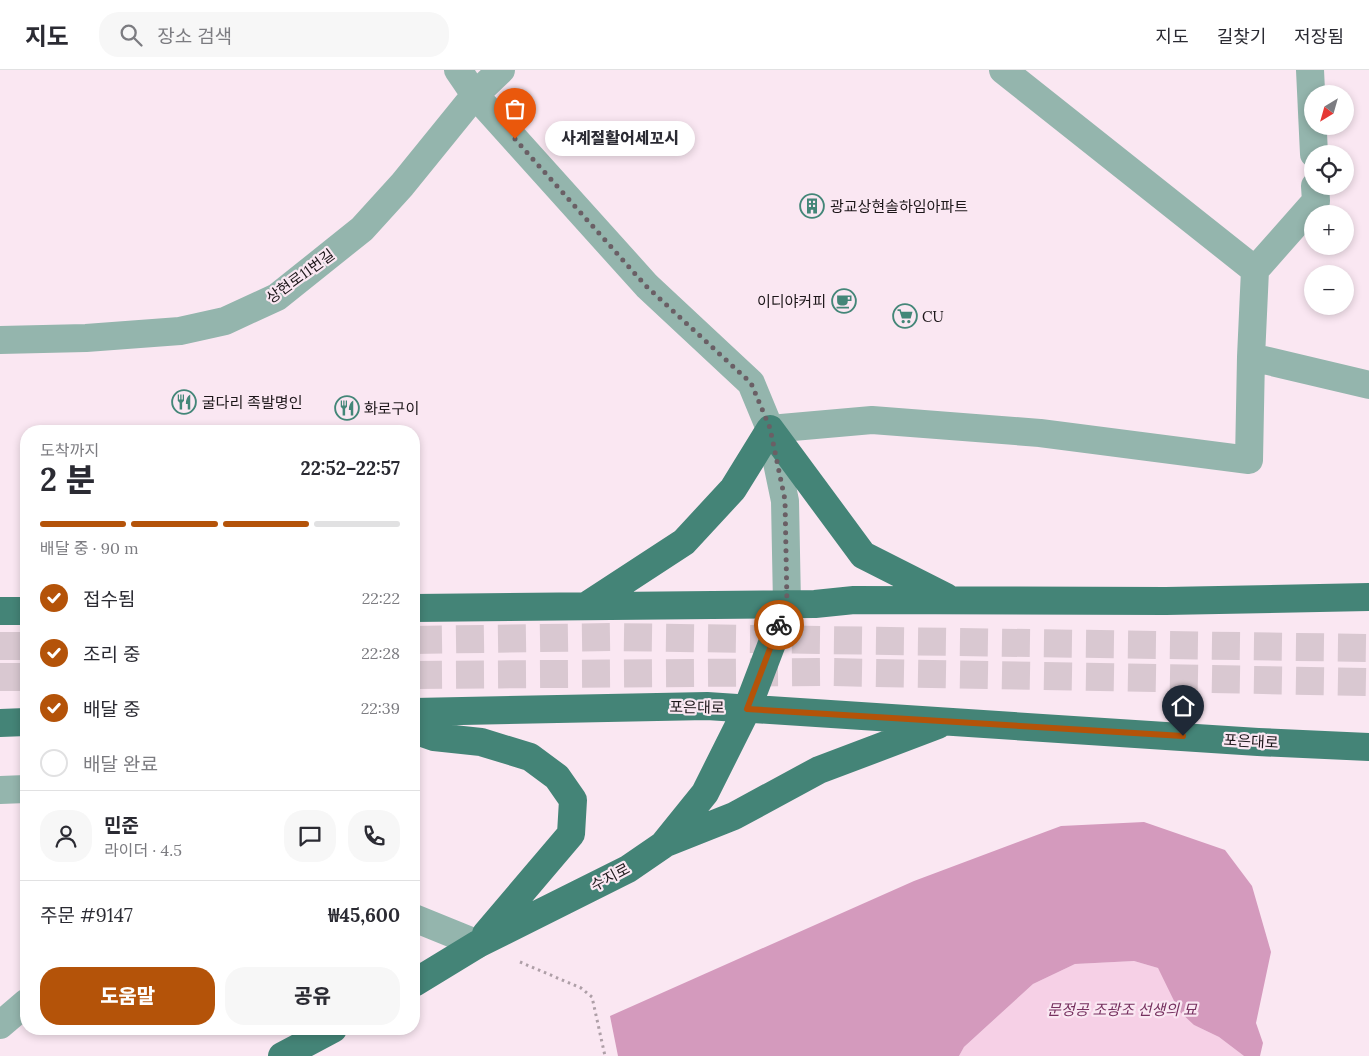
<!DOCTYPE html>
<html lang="ko">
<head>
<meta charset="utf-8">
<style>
  :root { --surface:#fff; --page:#f7f7f7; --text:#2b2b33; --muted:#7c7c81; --line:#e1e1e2; --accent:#b45309 }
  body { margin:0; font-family:Lora,"Noto Sans KR",serif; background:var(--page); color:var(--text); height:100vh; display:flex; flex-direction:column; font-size:19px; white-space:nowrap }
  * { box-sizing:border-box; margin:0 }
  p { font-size:16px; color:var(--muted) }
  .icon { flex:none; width:28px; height:28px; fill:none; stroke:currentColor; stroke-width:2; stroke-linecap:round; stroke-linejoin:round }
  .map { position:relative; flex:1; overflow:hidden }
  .details { position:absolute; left:20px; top:355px; width:400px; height:610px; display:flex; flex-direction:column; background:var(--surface); border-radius:20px; box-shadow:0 2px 8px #0003 }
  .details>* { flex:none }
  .needle { width:32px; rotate:217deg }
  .tools { position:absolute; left:1304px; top:15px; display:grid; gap:10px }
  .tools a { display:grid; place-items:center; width:50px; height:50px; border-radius:50%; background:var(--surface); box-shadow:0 2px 8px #0003; font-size:25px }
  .pin { position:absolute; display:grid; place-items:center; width:42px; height:42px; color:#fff; margin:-51px -21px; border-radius:50% 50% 50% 0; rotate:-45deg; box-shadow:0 0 5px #0007 }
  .pin .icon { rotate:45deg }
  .courier { position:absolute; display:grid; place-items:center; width:50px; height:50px; margin:-25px; border:4px solid #b45309; border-radius:50%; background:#fff; color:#222; box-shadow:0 1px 6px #0007 }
  .bubble { position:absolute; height:35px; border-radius:18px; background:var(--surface); box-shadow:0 2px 8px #0003; font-size:16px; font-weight:800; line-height:35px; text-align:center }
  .head em { font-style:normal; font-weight:800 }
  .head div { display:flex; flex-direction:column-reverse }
  .head { display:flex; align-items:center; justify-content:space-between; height:85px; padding:0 20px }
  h1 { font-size:32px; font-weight:800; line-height:38px }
  .bar { display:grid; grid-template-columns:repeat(4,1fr); gap:8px 5px; align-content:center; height:60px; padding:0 20px }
  .bar i { height:6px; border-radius:4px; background:var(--line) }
  .bar .selected { background:var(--accent) }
  .bar p { grid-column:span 4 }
  .line { display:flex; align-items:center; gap:12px; padding:0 20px; border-top:1px solid var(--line) }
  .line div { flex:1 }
  .round { display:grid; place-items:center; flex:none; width:52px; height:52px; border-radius:20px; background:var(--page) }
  ol { padding:0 20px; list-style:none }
  li { display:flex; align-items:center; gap:15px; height:55px }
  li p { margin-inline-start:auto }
  li .icon { padding:5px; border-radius:50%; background:var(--accent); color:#fff; stroke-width:4 }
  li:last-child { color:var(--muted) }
  li i { width:28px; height:28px; border:2px solid var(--line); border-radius:50% }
  .button { display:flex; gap:10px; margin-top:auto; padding:10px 20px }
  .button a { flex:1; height:58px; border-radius:20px; background:var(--accent); color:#fff; font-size:20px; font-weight:800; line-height:58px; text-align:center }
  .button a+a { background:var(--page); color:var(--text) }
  header { display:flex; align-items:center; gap:30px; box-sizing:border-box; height:70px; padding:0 25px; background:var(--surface); border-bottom:1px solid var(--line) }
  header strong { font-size:24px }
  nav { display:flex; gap:28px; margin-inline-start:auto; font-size:18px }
  .search { width:350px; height:45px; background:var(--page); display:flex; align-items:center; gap:12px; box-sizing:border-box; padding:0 18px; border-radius:20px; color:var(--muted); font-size:19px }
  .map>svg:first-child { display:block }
  .green { fill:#f6d0e6 }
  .forest { fill:#d49abd }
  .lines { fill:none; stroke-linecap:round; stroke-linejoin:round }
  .major-tunnel { stroke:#d9c8d1; stroke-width:28; stroke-dasharray:28 14; stroke-linecap:butt }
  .path { stroke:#ae9fa7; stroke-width:3; stroke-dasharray:2.5 4; stroke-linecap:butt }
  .minor { stroke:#94b5ad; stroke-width:28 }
  .major { stroke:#448477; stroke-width:28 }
  .done { stroke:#6a5f65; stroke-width:5; stroke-dasharray:0 9 }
  .route { stroke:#b45309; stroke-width:6 }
  .labels { text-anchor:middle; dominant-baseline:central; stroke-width:4.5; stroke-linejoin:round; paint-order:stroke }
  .poi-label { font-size:15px; fill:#1c1619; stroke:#fae7f2; text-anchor:start }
  .street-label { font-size:15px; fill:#1c1619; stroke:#fae7f2 }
  .park-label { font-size:15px; font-style:italic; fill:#76315f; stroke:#fae7f2 }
</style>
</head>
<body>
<header>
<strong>지도</strong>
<div class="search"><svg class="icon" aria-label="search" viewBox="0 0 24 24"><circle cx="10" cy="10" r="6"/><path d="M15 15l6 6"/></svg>장소 검색</div>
<nav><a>지도</a><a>길찾기</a><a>저장됨</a></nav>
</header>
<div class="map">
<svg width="1369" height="986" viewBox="0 0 1369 986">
  <rect width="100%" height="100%" fill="#fae7f2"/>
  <path class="green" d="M 1134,891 L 1158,898 L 1194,955 L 1219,967 L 1244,986 L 959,986 L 964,977 L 1033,914 L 1075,894 Z"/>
  <path class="forest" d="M 1144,752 L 1225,780 L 1252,816 L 1271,882 L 1256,953 L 1263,973 L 1260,986 L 1244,986 L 1219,967 L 1194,955 L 1179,941 L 1158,898 L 1134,891 L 1075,894 L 1033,914 L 964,977 L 959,986 L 618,986 L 610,946 L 914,811 L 1061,756 Z"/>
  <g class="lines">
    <path class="major-tunnel" d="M 414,570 L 615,567 L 1369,578
      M 0,576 L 26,576
      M 414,605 L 828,602 L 1369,612
      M 0,607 L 26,607"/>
    <path class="path" d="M 520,892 L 581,918 L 592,927 L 605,986"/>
    <path class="minor" d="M 458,0 L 475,25 L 647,216 L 751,313 L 770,359 L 785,431 L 787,534
      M 1310,0 L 1314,84
      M 1255,200 L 1316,131 L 1315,116
      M 0,270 L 86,268 L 180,261 L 225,251 L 277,227 L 362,159 L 402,115 L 475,25 L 501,0
      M 1251,287 L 1369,315
      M 770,359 L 872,350 L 1040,363 L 1249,390 L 1251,287 L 1255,200 L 1003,0
      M 0,720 L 26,719
      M 414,848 L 478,874
      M 0,955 L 26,933"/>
    <path class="major" d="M 586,536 L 684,472 L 733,419 L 770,359 L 863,485 L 946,527
      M 414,538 L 815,534 L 854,530 L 1166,531 L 1369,527
      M 0,541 L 26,541
      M 414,642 L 707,636 L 1258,672 L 1369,677
      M 0,653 L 26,652
      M 414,660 L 434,667 L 481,672 L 530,687 L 557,707 L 573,730 L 571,764 L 486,864
      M 666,773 L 734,746 L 819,700 L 938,655
      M 414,913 L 478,874 L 628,799 L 663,775 L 705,723 L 747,639 L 787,534
      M 282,986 L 333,959"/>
  </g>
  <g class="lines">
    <path class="done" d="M 515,69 L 646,216 L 751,313 L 770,358 L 785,430 L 787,534 L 779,555"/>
    <path class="route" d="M 779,555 L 747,639 L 1183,666"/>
  </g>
  <defs>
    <g id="building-ring" transform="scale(1.25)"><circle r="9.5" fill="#fae7f2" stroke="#438678" stroke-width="1.5"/><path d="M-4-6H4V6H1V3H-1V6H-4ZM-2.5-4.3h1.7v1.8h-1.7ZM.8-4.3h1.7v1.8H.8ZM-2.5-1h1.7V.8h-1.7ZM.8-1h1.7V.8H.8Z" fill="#438678"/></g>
    <g id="cafe-ring" transform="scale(1.25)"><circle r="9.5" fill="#fae7f2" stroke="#438678" stroke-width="1.5"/><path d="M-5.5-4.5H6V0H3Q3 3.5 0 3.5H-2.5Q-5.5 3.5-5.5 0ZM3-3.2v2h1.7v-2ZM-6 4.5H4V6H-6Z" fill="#438678"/></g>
    <g id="supermarket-ring" transform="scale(1.25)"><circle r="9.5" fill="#fae7f2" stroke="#438678" stroke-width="1.5"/><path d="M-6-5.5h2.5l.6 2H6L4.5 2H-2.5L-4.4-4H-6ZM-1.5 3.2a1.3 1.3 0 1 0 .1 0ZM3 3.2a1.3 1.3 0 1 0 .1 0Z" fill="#438678"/></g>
    <g id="restaurant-ring" transform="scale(1.25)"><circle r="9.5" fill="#fae7f2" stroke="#438678" stroke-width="1.5"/><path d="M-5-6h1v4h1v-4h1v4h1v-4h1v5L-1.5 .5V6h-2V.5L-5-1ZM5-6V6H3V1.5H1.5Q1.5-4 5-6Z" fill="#438678"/></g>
  </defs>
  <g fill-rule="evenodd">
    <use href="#building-ring" x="812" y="136"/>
    <use href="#cafe-ring" x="844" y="231"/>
    <use href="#supermarket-ring" x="905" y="246"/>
    <use href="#restaurant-ring" x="184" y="332"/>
    <use href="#restaurant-ring" x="347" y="338"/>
  </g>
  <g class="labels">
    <g class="poi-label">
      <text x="830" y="136">광교상현솔하임아파트</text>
      <text x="826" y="231" text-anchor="end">이디야커피</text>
      <text x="922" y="246">CU</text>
      <text x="202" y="332">굴다리 족발명인</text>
      <text x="364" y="338">화로구이</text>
    </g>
    <g class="street-label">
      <text transform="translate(300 206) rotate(-36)">상현로11번길</text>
      <text transform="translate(697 637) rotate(1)">포은대로</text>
      <text transform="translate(1251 671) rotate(3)">포은대로</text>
      <text transform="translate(610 807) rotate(-28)">수지로</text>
    </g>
    <g class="park-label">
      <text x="1122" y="939">문정공 조광조 선생의 묘</text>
    </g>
  </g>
</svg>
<div class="tools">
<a><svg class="needle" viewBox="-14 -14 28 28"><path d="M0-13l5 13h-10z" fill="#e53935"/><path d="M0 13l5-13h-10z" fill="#7c7c81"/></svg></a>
<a><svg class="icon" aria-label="locate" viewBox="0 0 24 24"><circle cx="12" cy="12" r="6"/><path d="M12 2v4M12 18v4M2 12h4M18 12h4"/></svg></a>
<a>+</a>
<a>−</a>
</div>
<div class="pin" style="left:515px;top:69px;background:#ea580c"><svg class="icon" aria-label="bag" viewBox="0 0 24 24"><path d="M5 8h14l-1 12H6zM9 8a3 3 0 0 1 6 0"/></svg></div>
<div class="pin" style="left:1183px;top:666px;background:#1f2937"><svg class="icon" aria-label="home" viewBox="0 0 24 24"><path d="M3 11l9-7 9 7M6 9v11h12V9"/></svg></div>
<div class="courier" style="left:779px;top:555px"><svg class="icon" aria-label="bike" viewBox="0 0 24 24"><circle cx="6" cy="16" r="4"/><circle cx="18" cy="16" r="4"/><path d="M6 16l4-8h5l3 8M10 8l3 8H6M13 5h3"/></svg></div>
<div class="bubble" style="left:545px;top:51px;width:150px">사계절활어세꼬시</div>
<section class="details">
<div class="head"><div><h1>2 분</h1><p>도착까지</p></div><em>22:52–22:57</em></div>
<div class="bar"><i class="selected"></i><i class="selected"></i><i class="selected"></i><i></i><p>배달 중 · 90 m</p></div>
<ol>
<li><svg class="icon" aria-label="check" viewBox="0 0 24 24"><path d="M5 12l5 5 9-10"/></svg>접수됨<p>22:22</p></li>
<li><svg class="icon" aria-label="check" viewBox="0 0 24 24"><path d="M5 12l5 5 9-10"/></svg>조리 중<p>22:28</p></li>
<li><svg class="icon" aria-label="check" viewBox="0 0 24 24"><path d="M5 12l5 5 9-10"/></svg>배달 중<p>22:39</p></li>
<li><i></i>배달 완료</li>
</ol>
<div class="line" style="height:90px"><a class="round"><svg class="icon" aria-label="person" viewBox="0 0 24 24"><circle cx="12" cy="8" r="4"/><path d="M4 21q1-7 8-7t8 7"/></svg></a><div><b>민준</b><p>라이더 · 4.5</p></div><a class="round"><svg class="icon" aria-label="chat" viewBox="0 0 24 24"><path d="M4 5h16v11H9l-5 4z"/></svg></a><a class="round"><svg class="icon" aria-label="phone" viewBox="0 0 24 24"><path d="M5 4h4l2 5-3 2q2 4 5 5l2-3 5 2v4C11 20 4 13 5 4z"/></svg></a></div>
<div class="line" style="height:65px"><div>주문 #9147</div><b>₩45,600</b></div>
<div class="button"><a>도움말</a><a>공유</a></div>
</section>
</div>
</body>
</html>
